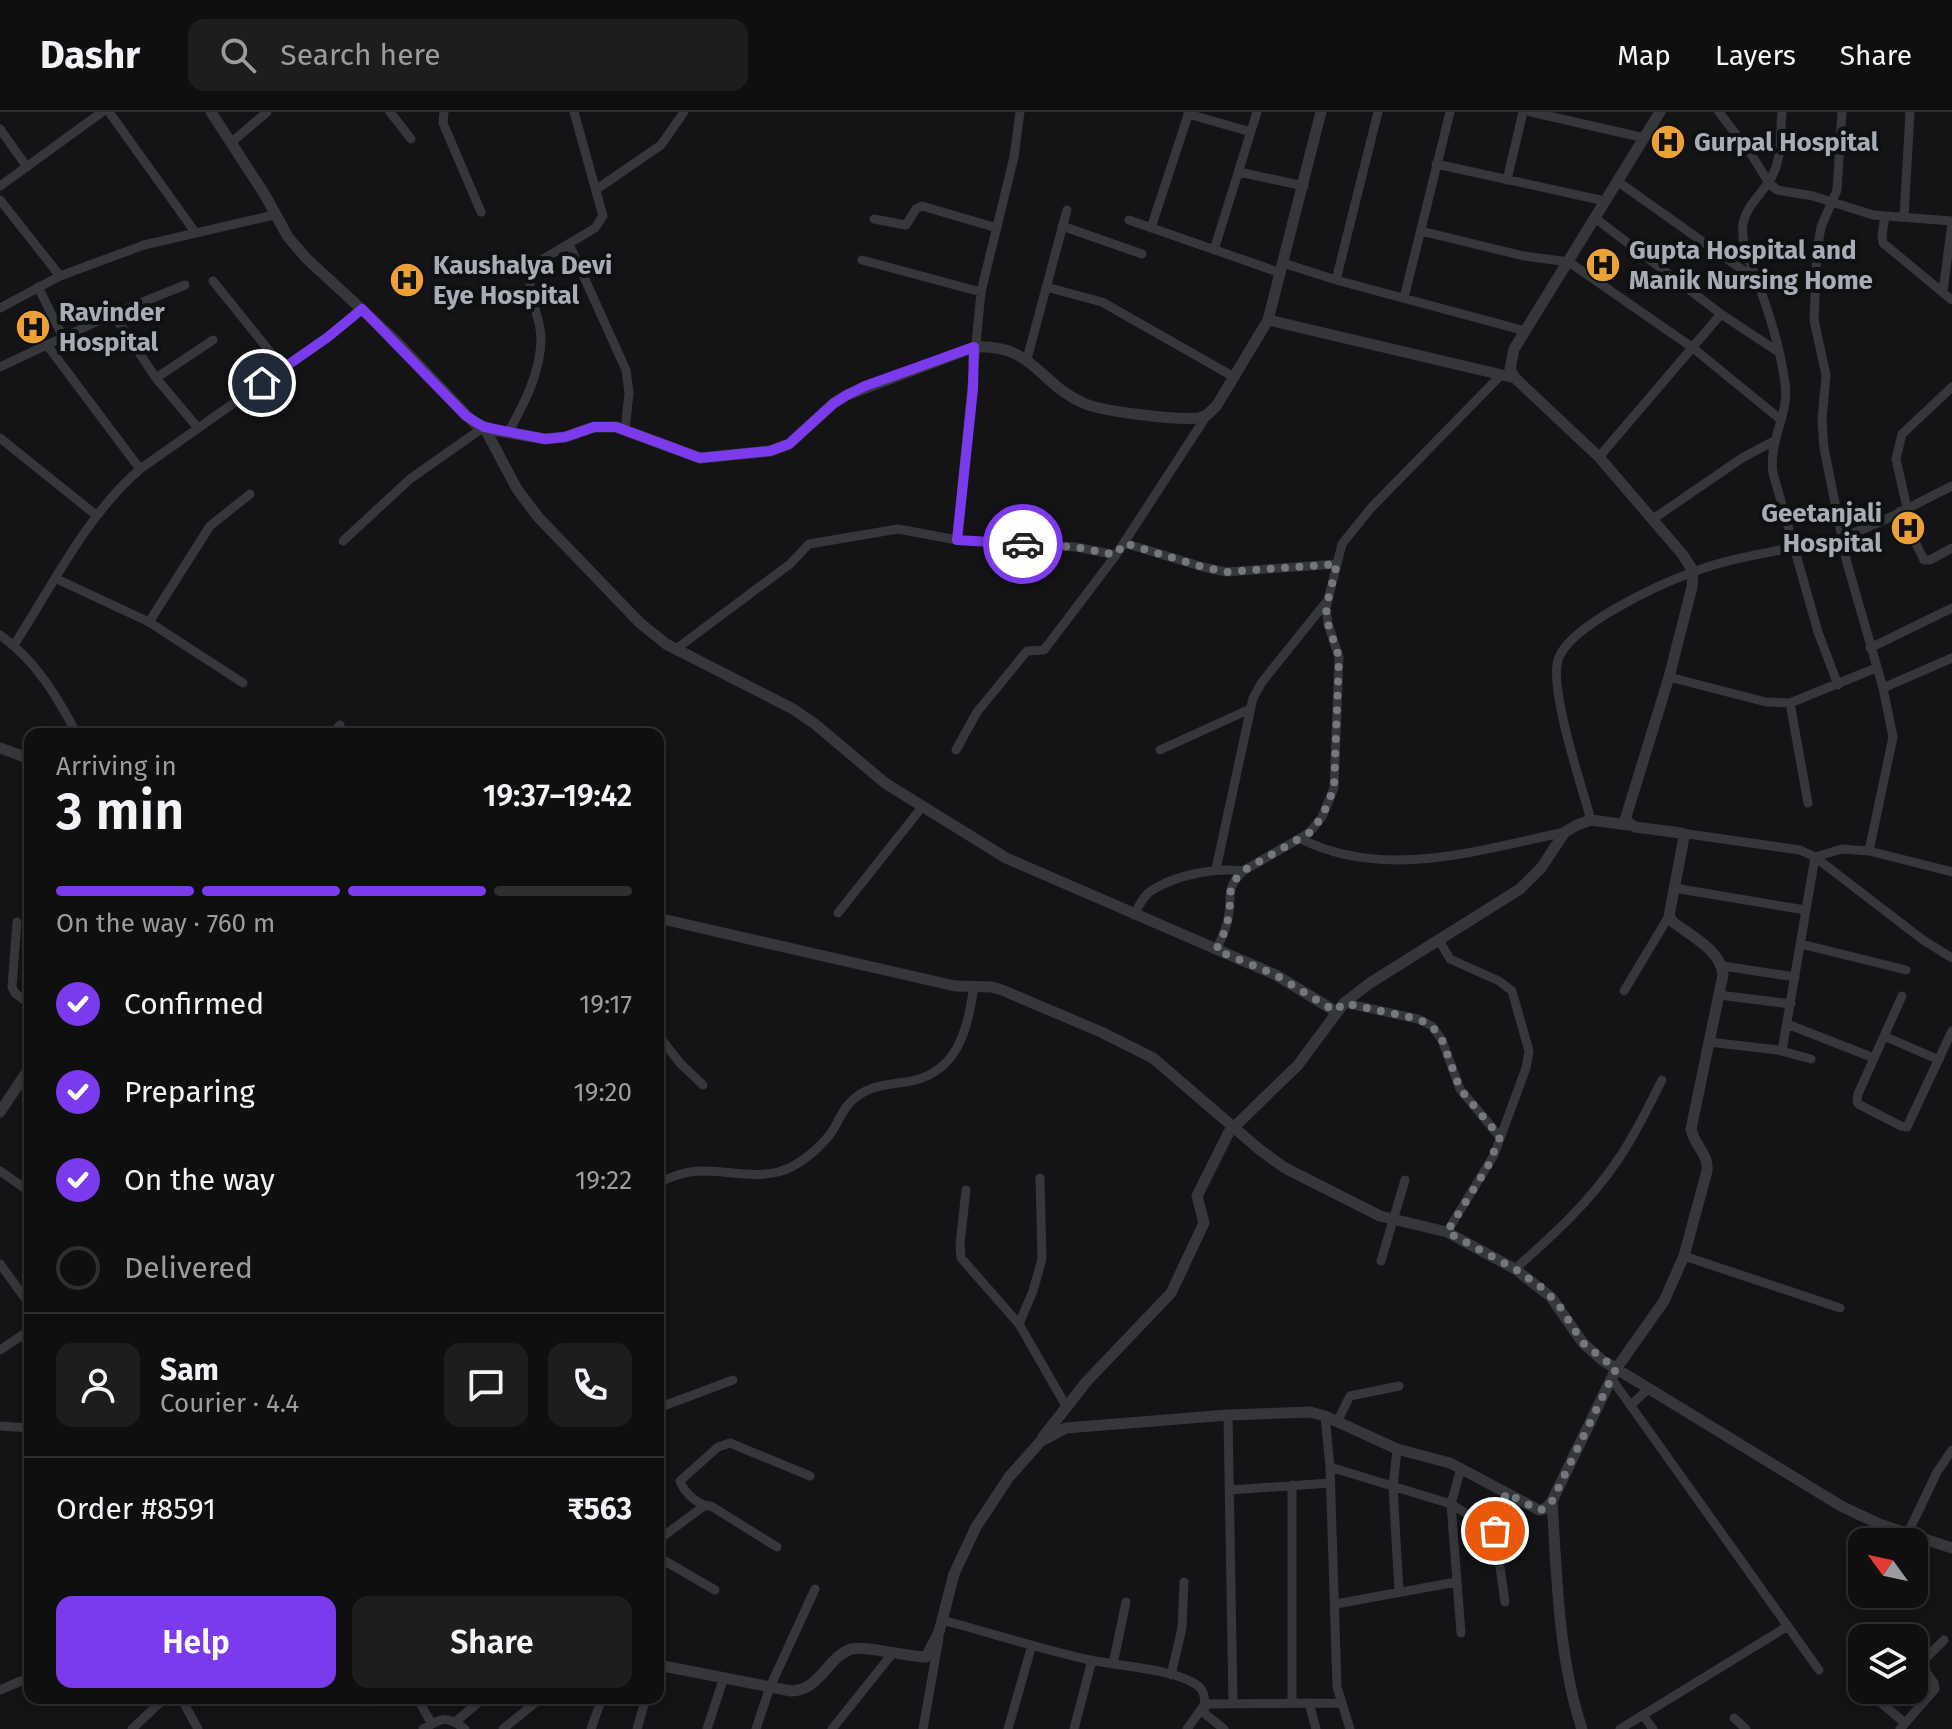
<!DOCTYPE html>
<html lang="en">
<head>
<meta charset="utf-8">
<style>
  :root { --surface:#0f0f10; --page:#1d1d1e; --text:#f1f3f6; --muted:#9b9c9f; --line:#2f2f30; --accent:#7c3aed }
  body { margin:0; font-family:"Fira Sans",sans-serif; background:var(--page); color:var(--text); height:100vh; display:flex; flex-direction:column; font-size:30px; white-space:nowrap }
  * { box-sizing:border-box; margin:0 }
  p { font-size:26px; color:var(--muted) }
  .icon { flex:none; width:44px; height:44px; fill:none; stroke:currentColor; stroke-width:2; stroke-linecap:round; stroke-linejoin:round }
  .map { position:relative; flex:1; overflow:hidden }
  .side { position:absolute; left:24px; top:616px; width:640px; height:976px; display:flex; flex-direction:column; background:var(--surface); border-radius:16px; box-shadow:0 4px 12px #0003,0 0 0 2px var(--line) }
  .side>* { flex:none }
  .needle { width:52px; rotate:303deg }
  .buttons { position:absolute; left:1848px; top:1416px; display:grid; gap:16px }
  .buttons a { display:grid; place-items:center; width:80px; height:80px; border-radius:16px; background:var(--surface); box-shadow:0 4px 12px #0003,0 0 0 2px var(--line); font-size:40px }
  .pin { position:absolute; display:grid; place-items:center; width:68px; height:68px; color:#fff; margin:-34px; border:4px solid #fff; border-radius:50%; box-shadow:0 2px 8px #0007 }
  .courier { position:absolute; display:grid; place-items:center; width:80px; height:80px; margin:-40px; border:6px solid #7c3aed; border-radius:50%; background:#fff; color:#222; box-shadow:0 2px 10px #0007 }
  .headline em { font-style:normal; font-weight:600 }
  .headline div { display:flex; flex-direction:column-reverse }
  .headline { display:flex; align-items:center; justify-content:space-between; height:136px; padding:0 32px }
  h1 { font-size:52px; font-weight:600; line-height:60px }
  .bar { display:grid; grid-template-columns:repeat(4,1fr); gap:12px 8px; align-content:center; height:96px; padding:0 32px }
  .bar i { height:10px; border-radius:6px; background:var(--line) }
  .bar .on { background:var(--accent) }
  .bar p { grid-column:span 4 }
  .line { display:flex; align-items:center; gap:20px; padding:0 32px; border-top:2px solid var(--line) }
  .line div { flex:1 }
  .round { display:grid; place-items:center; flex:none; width:84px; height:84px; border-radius:16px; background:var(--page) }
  ol { padding:0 32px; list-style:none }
  li { display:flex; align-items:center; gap:24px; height:88px }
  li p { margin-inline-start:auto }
  li .icon { padding:8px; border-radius:50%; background:var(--accent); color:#fff; stroke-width:4 }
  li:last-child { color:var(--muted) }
  li i { width:44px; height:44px; border:4px solid var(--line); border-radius:50% }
  .action { display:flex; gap:16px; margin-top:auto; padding:16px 32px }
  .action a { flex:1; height:92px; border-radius:16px; background:var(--accent); color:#fff; font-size:32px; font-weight:600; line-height:92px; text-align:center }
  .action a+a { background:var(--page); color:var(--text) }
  header { display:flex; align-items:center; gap:48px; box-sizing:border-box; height:112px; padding:0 40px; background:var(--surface); border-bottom:2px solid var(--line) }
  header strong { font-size:38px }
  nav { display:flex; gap:44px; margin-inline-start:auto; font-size:28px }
  .search { width:560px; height:72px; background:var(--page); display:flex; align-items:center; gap:20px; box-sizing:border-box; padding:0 28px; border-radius:16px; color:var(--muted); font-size:30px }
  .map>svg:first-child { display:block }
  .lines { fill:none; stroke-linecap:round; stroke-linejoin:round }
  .minor { stroke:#35373b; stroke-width:9 }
  .tertiary { stroke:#35373b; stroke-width:11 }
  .done { stroke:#74777e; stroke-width:8; stroke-dasharray:0 14.4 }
  .route { stroke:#7c3aed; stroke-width:10 }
  .labels { text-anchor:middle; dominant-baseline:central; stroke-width:8; stroke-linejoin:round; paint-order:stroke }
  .poi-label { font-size:26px; font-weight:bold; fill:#a7acb6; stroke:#0f1011; text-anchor:start }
</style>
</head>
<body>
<header>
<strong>Dashr</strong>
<div class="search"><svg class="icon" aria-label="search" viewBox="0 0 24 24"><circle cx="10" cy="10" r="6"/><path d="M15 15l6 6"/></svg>Search here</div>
<nav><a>Map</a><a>Layers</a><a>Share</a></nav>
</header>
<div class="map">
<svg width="1952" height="1617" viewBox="0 0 1952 1617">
  <rect width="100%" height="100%" fill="#141416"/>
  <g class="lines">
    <path class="minor" d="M 109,0 L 195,120
      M 390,0 L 411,27
      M 444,0 L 443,11 L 481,100
      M 1531,0 L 1645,26
      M 1719,0 L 1751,42 L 1769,71 L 1777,78 L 1813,84 L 1873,103 L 1952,109
      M 1782,0 C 1780,19 1782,43 1774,60 C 1766,80 1747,90 1743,112 C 1740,138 1755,159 1762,182 C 1772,210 1781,242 1785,271 C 1790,301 1768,329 1773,361 L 1818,520 L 1838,573
      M 1842,0 L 1837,78 L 1821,115 L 1817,138 L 1814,208 L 1826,263 L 1822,308 L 1824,336 L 1847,451 L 1883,576 L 1893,625 L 1869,739
      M 1188,2 L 1251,20
      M 0,17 L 27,55
      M 232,30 L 267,0
      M 1436,52 L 1605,89
      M 1239,60 L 1304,74
      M 1507,68 L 1523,0
      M 1617,69 L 1754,166
      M 0,74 L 102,0
      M 597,77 L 661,33 L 684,0
      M 0,88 L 60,164
      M 1885,104 L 1882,123 L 1883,131 L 1952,188
      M 1904,105 L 1910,0
      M 1595,106 L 1721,202 L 1777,239
      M 874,107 L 906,113 L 916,97 L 922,94 L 997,116
      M 1129,108 L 1281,161
      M 1062,114 L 1142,142
      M 1151,116 L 1189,0
      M 1421,119 L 1524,144 L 1569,150 L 1693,236 L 1780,307
      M 569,132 L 626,258 L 629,281 L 625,318
      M 1214,138 L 1257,0
      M 862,148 L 981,180
      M 1283,151 L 1336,168 L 1525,219
      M 1336,168 L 1378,0
      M 213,169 L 283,256
      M 38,175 L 63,225
      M 1046,175 L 1102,190 L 1234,265
      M 1943,179 L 1952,111
      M 1404,186 L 1450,0
      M 0,196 L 60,164 L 144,133 L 274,103
      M 113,202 L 156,266 L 198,316
      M 47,233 L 140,357
      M 1027,247 L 1067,98
      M 0,255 L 113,202 L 185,173
      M 156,266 L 213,228
      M 508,321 C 524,292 541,260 541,226 C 541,199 517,172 540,149 L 595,116 L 603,104 L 574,0
      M 0,326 L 96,403
      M 1599,345 L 1721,202
      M 1907,396 L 1896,347 L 1902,322 L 1952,275
      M 1900,399 L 1924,448 L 1930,448 L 1952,436
      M 1653,407 L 1742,346 L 1774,329
      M 957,428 L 981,180 L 1014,45 L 1020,0
      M 343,429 L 410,367 L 484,315
      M 1124,431 L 1203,455 L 1226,460 L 1337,452
      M 57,467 L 149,510 L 243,571
      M 149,510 L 210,414 L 250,382
      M 0,523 C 36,549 56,583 77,622
      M 14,533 C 53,473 86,404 140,357 L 328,225 L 362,197
      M 1870,536 L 1952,496
      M 676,537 L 790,452 L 809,432 L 898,417 L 957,428 L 1076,435 L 1116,443
      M 1669,565 L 1766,590 L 1790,591 L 1876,556
      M 1883,576 L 1952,546
      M 1790,591 L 1808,691
      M 333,622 L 340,613
      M 956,638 L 977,600 L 1027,539 L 1044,538 L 1116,443 L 1207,303
      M 1160,638 L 1250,597
      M 1591,708 C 1582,675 1549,577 1558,548 C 1568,514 1660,472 1693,460 C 1740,442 1793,438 1841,425 C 1879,414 1916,391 1952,374
      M 1681,721 L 1800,738 L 1815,745 L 1923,828 L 1952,846
      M 1301,727 C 1385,769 1479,738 1565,720
      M 1216,757 L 1253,586 L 1262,570 L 1327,489
      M 1674,776 L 1805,798
      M 838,801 L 922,695
      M 1134,803 C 1139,794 1144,782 1154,777 C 1177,763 1217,755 1243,759
      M 17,810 L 12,875 L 15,881 L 30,892
      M 658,824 L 662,807
      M 1439,828 L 1450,847 L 1499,869 L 1512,879 L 1529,939 L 1526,956 L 1494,1043 L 1447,1120
      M 1801,832 L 1906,858
      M 1216,838 C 1221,828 1226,818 1228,807 C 1233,784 1224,778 1243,759 L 1309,721 L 1322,705 L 1334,676 L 1339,545 L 1328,512 L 1326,496 L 1342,432 L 1371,396 L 1501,263
      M 1723,854 L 1795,865
      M 1624,879 L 1669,804
      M 1719,883 L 1791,892
      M 1902,884 L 1858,982 L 1857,990 L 1860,993 L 1901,1014 L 1907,1015 L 1952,919
      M 1344,891 L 1418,907 L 1432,914 L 1442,928 L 1460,977 L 1500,1025
      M 1787,912 L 1874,946
      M 658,923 L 680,951 L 703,973
      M 1884,924 L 1939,948
      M 1709,930 L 1778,938 L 1811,947
      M 1782,939 L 1815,745 L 1842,737 L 1869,739 L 1952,760
      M 0,1059 L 30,1080
      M 658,1071 C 665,1068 673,1064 681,1062 C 711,1053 747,1068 778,1060 C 798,1055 819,1037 831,1021 C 839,1009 843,995 855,986 C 869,974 889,972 906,970 C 958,962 967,919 974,874
      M 966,1078 L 960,1132 L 961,1146 L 1019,1212 L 1066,1294
      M 1684,1144 L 1840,1196
      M 1381,1149 L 1405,1068
      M 0,1152 L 30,1193
      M 1515,1157 C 1552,1124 1589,1091 1617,1049 C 1635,1024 1648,995 1662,968
      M 1019,1212 L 1033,1179 L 1042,1147 L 1040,1066
      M 0,1238 L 30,1218
      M 1611,1266 L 1819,1558
      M 1631,1293 L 1648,1277
      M 658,1296 L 733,1268
      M 1228,1303 L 1233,1592
      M 1325,1304 L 1330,1355 L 1337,1575 L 1350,1617
      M 1337,1310 L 1350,1284 L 1399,1274
      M 0,1314 L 30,1316
      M 1397,1337 L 1393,1375 L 1399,1479
      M 1330,1355 L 1451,1392 L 1495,1419
      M 1292,1373 L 1292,1591
      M 1230,1378 L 1330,1371
      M 1908,1421 L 1937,1360 L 1952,1338
      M 658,1428 L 704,1394
      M 777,1435 L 711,1394 C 698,1394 684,1380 680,1369 L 718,1335 L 730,1331 L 810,1364
      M 658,1445 L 715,1478
      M 1505,1490 L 1495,1419 L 1506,1381
      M 1336,1492 L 1456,1470
      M 942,1508 C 991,1521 1040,1537 1090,1548 C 1118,1554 1175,1557 1197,1573 C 1206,1579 1205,1591 1204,1601 L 1224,1617
      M 1461,1521 L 1451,1392 L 1461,1356
      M 1113,1552 L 1126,1490
      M 1171,1563 L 1182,1516 L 1184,1470
      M 0,1578 L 30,1565
      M 1874,1585 L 1905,1611
      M 181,1586 L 198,1617
      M 366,1586 L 369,1590
      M 417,1586 L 432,1612
      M 1309,1591 L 1316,1617
      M 1643,1603 L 1653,1617
      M 1734,1606 L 1746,1617
      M 455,1610 L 484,1586
      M 132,1617 L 165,1586
      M 423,1617 C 442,1606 446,1603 465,1617
      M 503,1617 L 541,1586
      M 591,1617 L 602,1586
      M 637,1617 L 646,1586
      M 707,1617 L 724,1565
      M 756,1617 L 770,1575 L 815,1477
      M 832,1617 L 892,1542
      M 923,1617 L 939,1526
      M 1008,1617 L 1032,1533
      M 1074,1617 L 1092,1548
      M 1187,1617 L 1205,1592 L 1340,1591
      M 1620,1617 L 1788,1514
      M 1900,1617 L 1935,1577 L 1934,1571 L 1920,1552 L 1944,1528"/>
    <path class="tertiary" d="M 211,0 L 265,83 L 288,125 L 307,147 L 396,229 L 474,311 L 498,319 L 545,327 L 565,325 L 594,315 L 616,315 L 700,346 L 770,339 L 789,332 L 834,291 L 847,283 L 974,235 C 1033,232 1037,269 1081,290 C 1100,300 1177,308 1199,306 L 1207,303 L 1217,293 L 1268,208
      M 1321,0 L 1268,208 L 1515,266
      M 484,315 L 517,377 L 538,405 L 640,511 L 666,532 L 793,597 L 815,612 L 885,671 L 1006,746 L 1276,863 L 1335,899
      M 0,636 L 30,647
      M 658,806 L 955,874 L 992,875 L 1002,878 L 1101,920 L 1153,946 L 1260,1038 L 1285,1056 L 1380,1104 L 1447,1120 L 1515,1157 L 1551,1185 L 1583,1231 L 1602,1248 L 1841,1394 L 1879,1412 L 1952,1436
      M 0,1000 L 30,955
      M 1043,1325 L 1087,1269 L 1171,1181 L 1204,1111 L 1197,1084 L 1229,1020 L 1298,953 L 1344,891 L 1370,871 L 1520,777 L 1541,756 L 1565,720 L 1577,713 L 1591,708 L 1628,713
      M 1552,1389 C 1557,1465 1558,1544 1582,1617
      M 658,1553 L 791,1579 C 821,1578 826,1546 851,1537 C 862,1533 910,1545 926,1545 L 939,1520 L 954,1462 L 976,1415 L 1009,1365 L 1041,1329 L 1066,1316 L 1228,1303 L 1310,1300 L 1325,1304 L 1397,1337 L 1450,1351 L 1539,1398 L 1545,1397 L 1552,1389 L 1616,1257 L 1664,1189 L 1684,1144 L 1707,1059 C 1709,1041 1694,1034 1691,1017 L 1723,863 C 1721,838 1691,824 1673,810 L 1669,804 L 1684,725 L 1681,721 L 1635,715 L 1625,708 L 1669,565 L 1692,475 L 1693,459 L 1683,443 L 1599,345 L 1515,266 L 1510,257 L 1514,237 L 1660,0"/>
  </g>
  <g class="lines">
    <path class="done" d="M 1023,432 L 1076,435 L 1116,443 L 1124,431 L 1203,455 L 1226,460 L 1337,452 L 1326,496 L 1328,512 L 1339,545 L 1334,676 L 1322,705 L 1309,721 L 1243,759 C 1224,778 1233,785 1228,807 C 1226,818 1221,828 1216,838 L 1276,863 L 1335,899 L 1344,891 L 1418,907 L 1432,914 L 1442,928 L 1460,977 L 1500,1025 L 1488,1054 L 1447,1120 L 1515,1157 L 1541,1175 L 1558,1192 L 1583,1231 L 1616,1257 L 1552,1389 L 1545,1397 L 1539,1398 L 1506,1381 L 1495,1419"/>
    <path class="route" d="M 262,271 L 328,225 L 362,197 L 466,304 L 484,315 L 545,327 L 565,325 L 594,315 L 616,315 L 700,346 L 770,339 L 789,332 L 834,291 L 847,283 L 865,274 L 974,235 L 973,277 L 957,428 L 1023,432"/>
  </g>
  <defs>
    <g id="hospital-disc" transform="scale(1.8)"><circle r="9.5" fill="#eca136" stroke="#0f1011"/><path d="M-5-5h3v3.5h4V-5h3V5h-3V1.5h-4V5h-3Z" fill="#111"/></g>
  </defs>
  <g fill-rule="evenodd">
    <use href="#hospital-disc" x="1668" y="30"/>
    <use href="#hospital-disc" x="1603" y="153"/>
    <use href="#hospital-disc" x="407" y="168"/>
    <use href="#hospital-disc" x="33" y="215"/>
    <use href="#hospital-disc" x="1908" y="416"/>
  </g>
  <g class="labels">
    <g class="poi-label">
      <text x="1694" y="30">Gurpal Hospital</text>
      <text x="1629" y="138">Gupta Hospital and<tspan x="1629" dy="30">Manik Nursing Home</tspan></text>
      <text x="433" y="153">Kaushalya Devi<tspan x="433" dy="30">Eye Hospital</tspan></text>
      <text x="59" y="200">Ravinder<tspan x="59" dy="30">Hospital</tspan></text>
      <text x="1882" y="401" text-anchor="end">Geetanjali<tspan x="1882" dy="30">Hospital</tspan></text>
    </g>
  </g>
</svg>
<div class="buttons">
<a><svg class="needle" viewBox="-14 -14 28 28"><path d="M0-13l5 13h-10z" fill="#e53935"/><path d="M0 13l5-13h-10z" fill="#9b9c9f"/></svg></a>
<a><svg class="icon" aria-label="layers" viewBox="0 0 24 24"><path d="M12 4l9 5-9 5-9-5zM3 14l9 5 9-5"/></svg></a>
</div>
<div class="pin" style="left:1495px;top:1419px;background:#ea580c"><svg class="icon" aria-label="bag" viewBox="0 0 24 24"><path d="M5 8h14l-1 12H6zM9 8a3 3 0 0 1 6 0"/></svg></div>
<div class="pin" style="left:262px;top:271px;background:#1f2937"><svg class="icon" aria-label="home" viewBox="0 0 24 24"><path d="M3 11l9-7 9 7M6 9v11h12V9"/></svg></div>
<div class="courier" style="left:1023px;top:432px"><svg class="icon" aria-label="car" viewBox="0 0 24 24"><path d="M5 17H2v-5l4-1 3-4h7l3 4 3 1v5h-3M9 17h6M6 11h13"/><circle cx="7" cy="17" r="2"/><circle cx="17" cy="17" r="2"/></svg></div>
<section class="side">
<div class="headline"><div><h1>3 min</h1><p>Arriving in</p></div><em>19:37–19:42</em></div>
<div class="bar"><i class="on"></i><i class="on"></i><i class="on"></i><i></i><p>On the way · 760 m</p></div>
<ol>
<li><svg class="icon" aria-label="check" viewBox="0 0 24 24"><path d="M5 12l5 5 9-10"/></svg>Confirmed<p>19:17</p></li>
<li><svg class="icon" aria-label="check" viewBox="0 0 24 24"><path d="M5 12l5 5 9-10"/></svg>Preparing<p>19:20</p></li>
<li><svg class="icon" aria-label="check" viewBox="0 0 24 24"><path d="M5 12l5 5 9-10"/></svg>On the way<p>19:22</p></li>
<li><i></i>Delivered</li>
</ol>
<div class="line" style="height:144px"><a class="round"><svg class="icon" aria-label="person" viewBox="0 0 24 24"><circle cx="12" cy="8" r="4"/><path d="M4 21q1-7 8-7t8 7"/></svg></a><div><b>Sam</b><p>Courier · 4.4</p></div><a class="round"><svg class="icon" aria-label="chat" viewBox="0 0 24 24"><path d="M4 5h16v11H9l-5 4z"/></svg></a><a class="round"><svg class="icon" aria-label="phone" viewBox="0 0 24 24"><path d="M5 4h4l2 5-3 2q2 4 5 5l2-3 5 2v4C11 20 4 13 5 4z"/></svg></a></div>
<div class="line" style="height:104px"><div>Order #8591</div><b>₹563</b></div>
<div class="action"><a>Help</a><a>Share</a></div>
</section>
</div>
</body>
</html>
